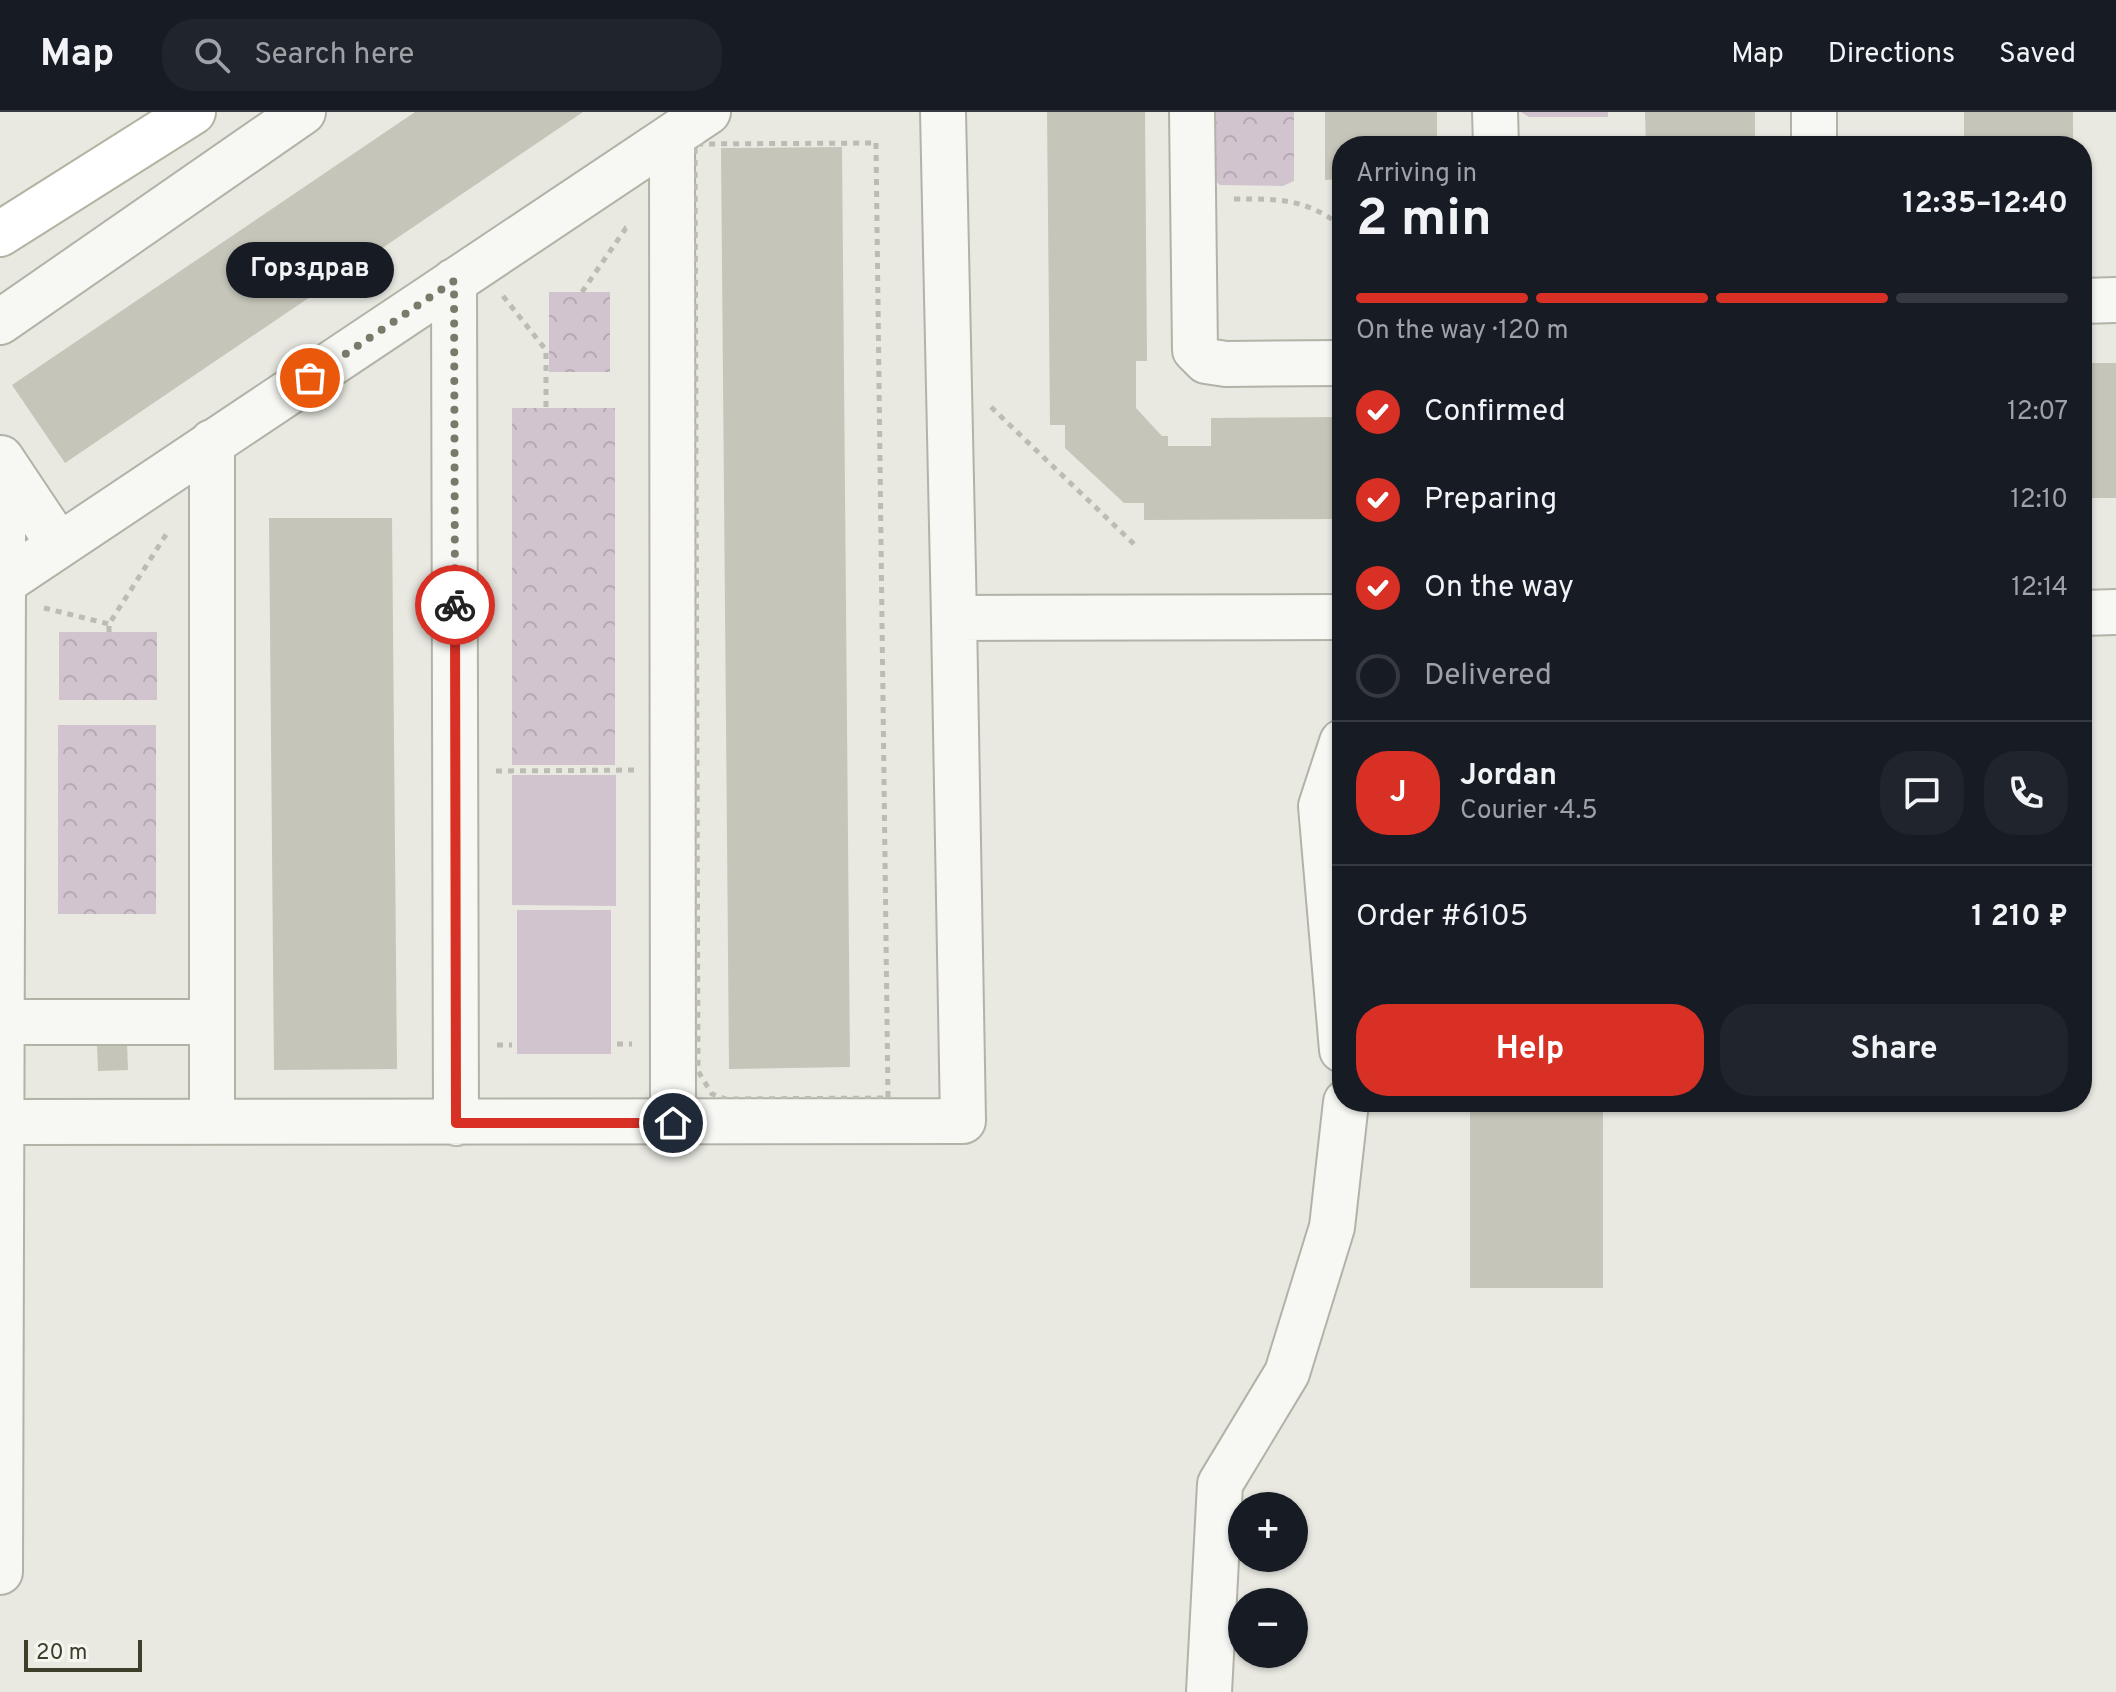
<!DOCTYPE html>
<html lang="en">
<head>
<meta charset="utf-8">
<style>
  :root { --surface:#171b24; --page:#20242c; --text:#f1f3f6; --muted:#9ea1a6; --line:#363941; --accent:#d93025 }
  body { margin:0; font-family:Overpass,sans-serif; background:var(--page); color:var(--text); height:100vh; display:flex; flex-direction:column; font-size:30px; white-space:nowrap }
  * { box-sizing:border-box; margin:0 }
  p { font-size:26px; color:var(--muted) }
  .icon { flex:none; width:44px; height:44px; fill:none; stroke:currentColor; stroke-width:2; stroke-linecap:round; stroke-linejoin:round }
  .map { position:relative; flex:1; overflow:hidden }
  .side { position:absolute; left:1332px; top:24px; width:760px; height:976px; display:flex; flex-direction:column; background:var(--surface); border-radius:32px; box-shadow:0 2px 6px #0004 }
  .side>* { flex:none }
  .tools { position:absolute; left:1228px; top:1380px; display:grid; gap:16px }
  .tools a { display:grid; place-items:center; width:80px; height:80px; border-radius:50%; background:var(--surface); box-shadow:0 2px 6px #0004; font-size:40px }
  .scale { position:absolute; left:24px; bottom:20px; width:118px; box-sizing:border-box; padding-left:8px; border:4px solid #3e3f2b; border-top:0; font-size:22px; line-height:28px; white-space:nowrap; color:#3e3f2b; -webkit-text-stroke:6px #f6f6f1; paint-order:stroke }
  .pin { position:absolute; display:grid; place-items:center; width:68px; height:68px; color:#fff; margin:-34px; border:4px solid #fff; border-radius:50%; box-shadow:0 2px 8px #0007 }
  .courier { position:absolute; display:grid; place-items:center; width:80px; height:80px; margin:-40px; border:6px solid #d93025; border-radius:50%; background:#fff; color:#222; box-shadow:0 2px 10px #0007 }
  .bubble { position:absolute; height:56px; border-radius:28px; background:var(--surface); box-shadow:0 2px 6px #0004; font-size:26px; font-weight:700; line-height:56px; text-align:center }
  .summary em { font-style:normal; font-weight:700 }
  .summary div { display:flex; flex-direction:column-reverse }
  .summary { display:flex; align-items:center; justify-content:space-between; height:136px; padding:0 24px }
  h1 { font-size:52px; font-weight:700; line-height:60px }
  .bar { display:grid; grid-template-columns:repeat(4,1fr); gap:12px 8px; align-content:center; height:96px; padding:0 24px }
  .bar i { height:10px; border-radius:6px; background:var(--line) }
  .bar .current { background:var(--accent) }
  .bar p { grid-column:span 4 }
  .line { display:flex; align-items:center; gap:20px; padding:0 24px; border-top:2px solid var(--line) }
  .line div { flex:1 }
  .round { display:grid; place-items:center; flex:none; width:84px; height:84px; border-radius:32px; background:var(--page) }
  ol { padding:0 24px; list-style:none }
  li { display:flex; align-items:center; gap:24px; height:88px }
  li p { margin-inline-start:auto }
  li .icon { padding:8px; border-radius:50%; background:var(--accent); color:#fff; stroke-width:4 }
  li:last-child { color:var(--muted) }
  li i { width:44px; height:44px; border:4px solid var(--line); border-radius:50% }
  .action { display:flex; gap:16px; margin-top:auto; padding:16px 24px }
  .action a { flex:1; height:92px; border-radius:32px; background:var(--accent); color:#fff; font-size:32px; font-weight:700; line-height:92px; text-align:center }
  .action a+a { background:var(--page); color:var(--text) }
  header { display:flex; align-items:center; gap:48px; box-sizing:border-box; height:112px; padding:0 40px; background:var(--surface); border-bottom:2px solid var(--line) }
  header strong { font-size:38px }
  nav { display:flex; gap:44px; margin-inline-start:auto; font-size:28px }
  .search { width:560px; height:72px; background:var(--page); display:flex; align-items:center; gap:20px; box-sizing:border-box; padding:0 28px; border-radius:32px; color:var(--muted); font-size:30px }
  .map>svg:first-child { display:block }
  .park { fill:url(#park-crowns) }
  .pitch { fill:#d2c4cf }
  .building { fill:#c5c5b9 }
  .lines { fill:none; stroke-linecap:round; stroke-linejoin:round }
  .minor-casing { stroke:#b2b3a7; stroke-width:48 }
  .major-casing { stroke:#b3b3a2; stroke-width:48 }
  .path { stroke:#bcbcb4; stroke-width:5; stroke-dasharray:6 6; stroke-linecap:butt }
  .minor { stroke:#f7f7f4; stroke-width:44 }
  .major { stroke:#fff; stroke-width:44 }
  .done { stroke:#7a7a6b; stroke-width:8; stroke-dasharray:0 14.4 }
  .route { stroke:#d93025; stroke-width:10 }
</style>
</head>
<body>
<header>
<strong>Map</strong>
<div class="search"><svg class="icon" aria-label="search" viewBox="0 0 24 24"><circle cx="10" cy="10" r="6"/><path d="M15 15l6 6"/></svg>Search here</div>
<nav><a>Map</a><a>Directions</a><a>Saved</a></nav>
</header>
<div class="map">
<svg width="2116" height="1580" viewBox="0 0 2116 1580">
  <defs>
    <pattern id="park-crowns" width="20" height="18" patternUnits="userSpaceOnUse" patternTransform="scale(2)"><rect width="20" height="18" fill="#d2c4cf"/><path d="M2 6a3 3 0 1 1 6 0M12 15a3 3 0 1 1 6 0" fill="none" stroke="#b5a9b2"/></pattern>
  </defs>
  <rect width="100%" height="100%" fill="#e9e9e2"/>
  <path class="park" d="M 1212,0 L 1294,0 L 1294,69 L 1283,74 L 1220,73 L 1214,68 Z
    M 1521,0 L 1608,0 L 1608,5 L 1529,5 Z
    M 549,180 L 610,180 L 610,260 L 549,260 Z
    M 512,296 L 615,296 L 615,653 L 512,653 Z
    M 59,520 L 157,520 L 157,588 L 59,588 Z
    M 58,613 L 156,613 L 156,802 L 58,802 Z"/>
  <path class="pitch" d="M 512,663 L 616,663 L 616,794 L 512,793 Z
    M 517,798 L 611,798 L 611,942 L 517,942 Z"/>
  <path class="building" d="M 415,0 L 583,0 L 65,351 L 12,273 Z
    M 1047,0 L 1145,0 L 1147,249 L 1136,249 L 1136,296 L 1162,324 L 1168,324 L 1168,334 L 1211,334 L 1211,306 L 1342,305 L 1342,407 L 1144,408 L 1144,391 L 1124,391 L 1065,336 L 1065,313 L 1050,313 Z
    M 1325,0 L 1437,0 L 1437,34 L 1342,34 L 1342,67 L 1325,68 Z
    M 1645,0 L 1755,0 L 1755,34 L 1646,34 Z
    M 1964,0 L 2073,0 L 2073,34 L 1964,34 Z
    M 842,35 L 850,955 L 729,957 L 721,36 Z
    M 2082,251 L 2116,251 L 2116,386 L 2082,386 Z
    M 269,406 L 392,406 L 397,957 L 274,958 Z
    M 127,931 L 128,958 L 98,959 L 97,932 Z
    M 1470,990 L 1603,990 L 1603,1176 L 1470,1176 Z"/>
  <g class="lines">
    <g class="minor-casing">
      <path id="minor" d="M 943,0 L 954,506 L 1342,505
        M 1192,0 L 1195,238 L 1206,249 L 1226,252 L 1342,251
        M 1495,0 L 1496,34
        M 1814,0 L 1814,34
        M 672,24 L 673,1011
        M 454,169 L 456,1011
        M 2082,189 L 2116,188
        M 0,210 L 303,0
        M 212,330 L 212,1010
        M 1,346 L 59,433
        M 3,471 L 3,349
        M 2082,501 L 2116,500
        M 1342,630 L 1321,694 L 1342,938
        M 2,910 L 212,910
        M 2,1010 L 963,1009 L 954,506
        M 0,1460 L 3,471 L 708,0
        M 1209,1580 L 1220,1372 L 1287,1261 L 1332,1115 L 1346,990"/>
    </g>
    <g class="major-casing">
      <path id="major" d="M 0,122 L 193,0"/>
    </g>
    <path class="path" d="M 876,31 L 888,986 L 726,987 L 712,982 L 698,959 L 695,32 Z
      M 1234,87 C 1281,87 1303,86 1342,114
      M 582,180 L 626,116 L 631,115
      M 503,184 L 546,238 L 546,296
      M 991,295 L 1135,433
      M 44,496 L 109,512
      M 109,520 L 109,512 L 169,418
      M 496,659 L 634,658
      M 617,932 L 632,932
      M 497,933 L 512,933"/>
    <use href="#minor" class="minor"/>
    <use href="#major" class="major"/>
  </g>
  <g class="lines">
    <path class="done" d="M 310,266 L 454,169 L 455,493"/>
    <path class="route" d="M 455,493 L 456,1011 L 673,1011"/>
  </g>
</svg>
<div class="tools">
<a>+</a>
<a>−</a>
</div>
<div class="scale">20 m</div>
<div class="pin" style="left:310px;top:266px;background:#ea580c"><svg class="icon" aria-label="bag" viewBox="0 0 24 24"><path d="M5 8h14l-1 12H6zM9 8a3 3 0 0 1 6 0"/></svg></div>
<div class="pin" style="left:673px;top:1011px;background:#1f2937"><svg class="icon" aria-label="home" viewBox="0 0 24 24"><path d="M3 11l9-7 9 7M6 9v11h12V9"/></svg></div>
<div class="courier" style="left:455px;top:493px"><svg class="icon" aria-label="bike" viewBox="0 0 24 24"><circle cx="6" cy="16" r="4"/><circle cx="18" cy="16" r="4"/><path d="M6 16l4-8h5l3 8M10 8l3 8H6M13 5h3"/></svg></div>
<div class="bubble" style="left:226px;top:130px;width:168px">Горздрав</div>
<section class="side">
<div class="summary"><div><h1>2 min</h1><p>Arriving in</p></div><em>12:35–12:40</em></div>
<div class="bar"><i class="current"></i><i class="current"></i><i class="current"></i><i></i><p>On the way · 120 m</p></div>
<ol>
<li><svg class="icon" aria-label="check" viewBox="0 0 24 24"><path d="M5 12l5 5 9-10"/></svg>Confirmed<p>12:07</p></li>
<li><svg class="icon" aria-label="check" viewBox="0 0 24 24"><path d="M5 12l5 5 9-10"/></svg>Preparing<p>12:10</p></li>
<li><svg class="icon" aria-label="check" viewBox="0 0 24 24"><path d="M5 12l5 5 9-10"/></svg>On the way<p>12:14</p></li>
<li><i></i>Delivered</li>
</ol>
<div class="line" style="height:144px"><b class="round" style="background:var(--accent);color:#fff">J</b><div><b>Jordan</b><p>Courier · 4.5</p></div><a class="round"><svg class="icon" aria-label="chat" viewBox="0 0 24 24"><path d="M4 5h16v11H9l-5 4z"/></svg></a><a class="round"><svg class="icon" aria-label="phone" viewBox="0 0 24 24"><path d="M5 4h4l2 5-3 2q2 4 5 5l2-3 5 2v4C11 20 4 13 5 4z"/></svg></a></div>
<div class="line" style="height:104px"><div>Order #6105</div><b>1 210 ₽</b></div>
<div class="action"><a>Help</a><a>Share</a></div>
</section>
</div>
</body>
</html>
